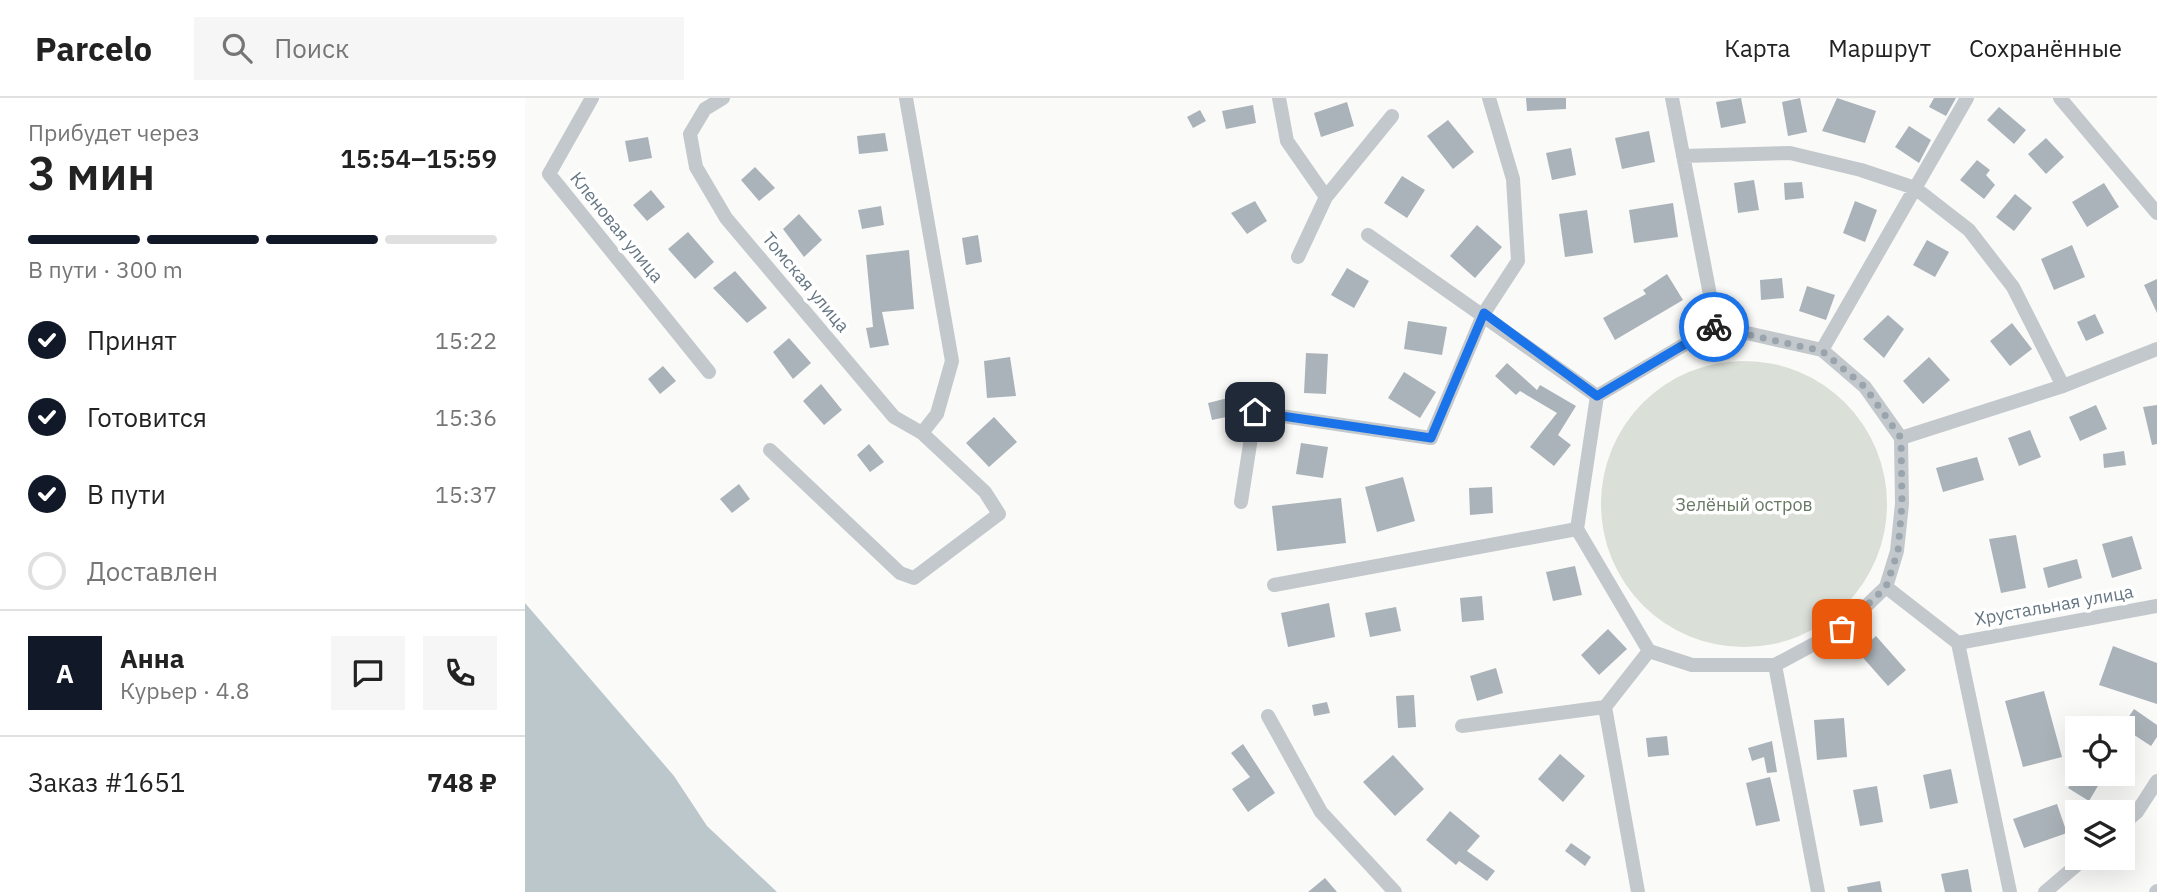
<!DOCTYPE html>
<html lang="ru">
<head>
<meta charset="utf-8">
<style>
  :root { --surface:#fff; --page:#f6f6f6; --text:#222; --muted:#767676; --line:#e0e0e0; --accent:#111827 }
  body { margin:0; font-family:"IBM Plex Sans",sans-serif; background:var(--page); color:var(--text); height:100vh; display:flex; flex-direction:column; font-size:26px; white-space:nowrap }
  * { box-sizing:border-box; margin:0 }
  p { font-size:23px; color:var(--muted) }
  .icon { flex:none; width:38px; height:38px; fill:none; stroke:currentColor; stroke-width:2; stroke-linecap:round; stroke-linejoin:round }
  .map { position:relative; flex:1; overflow:hidden }
  .side { display:flex; flex-direction:column; background:var(--surface); width:525px }
  .side>* { flex:none }
  .buttons { position:absolute; left:1540px; top:618px; display:grid; gap:14px }
  .buttons a { display:grid; place-items:center; width:70px; height:70px; border-radius:0px; background:var(--surface); box-shadow:0 7px 28px #0002; font-size:35px }
  .pin { position:absolute; display:grid; place-items:center; width:60px; height:60px; color:#fff; margin:-30px; border-radius:14px; box-shadow:0 4px 10px #0006 }
  .courier { position:absolute; display:grid; place-items:center; width:70px; height:70px; margin:-35px; border:5px solid #1a73e8; border-radius:50%; background:#fff; color:#222; box-shadow:0 2px 9px #0007 }
  .overview em { font-style:normal; font-weight:600 }
  .overview div { display:flex; flex-direction:column-reverse }
  .overview { display:flex; align-items:center; justify-content:space-between; height:119px; padding:0 28px }
  h1 { font-size:46px; font-weight:600; line-height:52px }
  .bar { display:grid; grid-template-columns:repeat(4,1fr); gap:10px 7px; align-content:center; height:84px; padding:0 28px }
  .bar i { height:9px; border-radius:5px; background:var(--line) }
  .bar .current { background:var(--accent) }
  .bar p { grid-column:span 4 }
  .line { display:flex; align-items:center; gap:18px; padding:0 28px; border-top:2px solid var(--line) }
  .line div { flex:1 }
  .round { display:grid; place-items:center; flex:none; width:74px; height:74px; border-radius:0px; background:var(--page) }
  ol { padding:0 28px; list-style:none }
  li { display:flex; align-items:center; gap:21px; height:77px }
  li p { margin-inline-start:auto }
  li .icon { padding:7px; border-radius:50%; background:var(--accent); color:#fff; stroke-width:4 }
  li:last-child { color:var(--muted) }
  li i { width:38px; height:38px; border:4px solid var(--line); border-radius:50% }
  header { display:flex; align-items:center; gap:42px; box-sizing:border-box; height:98px; padding:0 35px; background:var(--surface); border-bottom:2px solid var(--line) }
  header strong { font-size:33px }
  nav { display:flex; gap:38px; margin-inline-start:auto; font-size:24px }
  .search { width:490px; height:63px; background:var(--page); display:flex; align-items:center; gap:18px; box-sizing:border-box; padding:0 24px; border-radius:0px; color:var(--muted); font-size:26px }
  main { display:flex; flex:1; min-height:0 }
  .map>svg:first-child { display:block }
  .green { fill:#dadfd7 }
  .water { fill:#bbc7cb }
  .building { fill:#aab3b9 }
  .lines { fill:none; stroke-linecap:round; stroke-linejoin:round }
  .street { stroke:#c3c8cc; stroke-width:14 }
  .done { stroke:#99a4ac; stroke-width:7; stroke-dasharray:0 12.6 }
  .route { stroke:#1a73e8; stroke-width:9 }
  .labels { text-anchor:middle; dominant-baseline:central; stroke-width:7; stroke-linejoin:round; paint-order:stroke }
  .street-label { font-size:18px; fill:#657683; stroke:#fff }
  .park-label { font-size:18px; fill:#687a64; stroke:#fff }
</style>
</head>
<body>
<header>
<strong>Parcelo</strong>
<div class="search"><svg class="icon" aria-label="search" viewBox="0 0 24 24"><circle cx="10" cy="10" r="6"/><path d="M15 15l6 6"/></svg>Поиск</div>
<nav><a>Карта</a><a>Маршрут</a><a>Сохранённые</a></nav>
</header>
<main>
<section class="side">
<div class="overview"><div><h1>3 мин</h1><p>Прибудет через</p></div><em>15:54–15:59</em></div>
<div class="bar"><i class="current"></i><i class="current"></i><i class="current"></i><i></i><p>В пути · 300 m</p></div>
<ol>
<li><svg class="icon" aria-label="check" viewBox="0 0 24 24"><path d="M5 12l5 5 9-10"/></svg>Принят<p>15:22</p></li>
<li><svg class="icon" aria-label="check" viewBox="0 0 24 24"><path d="M5 12l5 5 9-10"/></svg>Готовится<p>15:36</p></li>
<li><svg class="icon" aria-label="check" viewBox="0 0 24 24"><path d="M5 12l5 5 9-10"/></svg>В пути<p>15:37</p></li>
<li><i></i>Доставлен</li>
</ol>
<div class="line" style="height:126px"><b class="round" style="background:var(--accent);color:#fff">А</b><div><b>Анна</b><p>Курьер · 4.8</p></div><a class="round"><svg class="icon" aria-label="chat" viewBox="0 0 24 24"><path d="M4 5h16v11H9l-5 4z"/></svg></a><a class="round"><svg class="icon" aria-label="phone" viewBox="0 0 24 24"><path d="M5 4h4l2 5-3 2q2 4 5 5l2-3 5 2v4C11 20 4 13 5 4z"/></svg></a></div>
<div class="line" style="height:91px"><div>Заказ #1651</div><b>748 ₽</b></div>
</section>
<div class="map">
<svg width="1632" height="794" viewBox="0 0 1632 794">
  <rect width="100%" height="100%" fill="#fafaf8"/>
  <path class="green" d="M1076 406a143 143 0 1 1 286 0a143 143 0 1 1-286 0Z"/>
  <path class="water" d="M 0,505 L 149,678 L 182,728 L 252,794 L 0,794 Z"/>
  <path class="building" d="M 1001,0 L 1041,0 L 1041,11 L 1002,13 Z
    M 1216,0 L 1221,25 L 1196,30 L 1191,4 Z
    M 1275,0 L 1282,34 L 1263,38 L 1257,4 Z
    M 1312,0 L 1351,13 L 1340,45 L 1297,33 Z
    M 1409,0 L 1431,0 L 1421,18 L 1404,9 Z
    M 822,4 L 829,28 L 796,39 L 789,15 Z
    M 728,7 L 731,25 L 701,31 L 697,13 Z
    M 1474,9 L 1501,32 L 1489,46 L 1462,22 Z
    M 675,12 L 681,23 L 668,30 L 662,19 Z
    M 923,22 L 949,54 L 928,71 L 902,38 Z
    M 1384,28 L 1406,42 L 1394,65 L 1370,49 Z
    M 1124,33 L 1130,64 L 1097,71 L 1090,40 Z
    M 360,35 L 363,53 L 334,56 L 332,38 Z
    M 123,39 L 127,60 L 104,64 L 100,43 Z
    M 1521,40 L 1539,59 L 1521,76 L 1503,56 Z
    M 1046,50 L 1051,77 L 1027,82 L 1021,55 Z
    M 1452,62 L 1465,72 L 1461,77 L 1470,87 L 1459,101 L 1435,82 Z
    M 230,69 L 250,90 L 234,103 L 216,82 Z
    M 877,78 L 900,92 L 882,120 L 859,105 Z
    M 1229,82 L 1234,112 L 1213,115 L 1209,85 Z
    M 1277,84 L 1279,100 L 1260,102 L 1259,85 Z
    M 1579,85 L 1594,109 L 1562,129 L 1547,104 Z
    M 126,92 L 140,109 L 122,123 L 108,107 Z
    M 1490,96 L 1507,110 L 1489,133 L 1471,119 Z
    M 730,103 L 742,123 L 722,136 L 706,115 Z
    M 1330,103 L 1352,112 L 1340,144 L 1318,135 Z
    M 1148,105 L 1153,139 L 1109,145 L 1104,112 Z
    M 356,108 L 359,127 L 337,131 L 333,112 Z
    M 1062,112 L 1068,155 L 1040,159 L 1034,116 Z
    M 274,116 L 297,142 L 279,159 L 258,131 Z
    M 952,127 L 977,149 L 950,180 L 925,158 Z
    M 163,134 L 189,164 L 170,181 L 143,151 Z
    M 453,137 L 457,164 L 441,167 L 437,140 Z
    M 1402,142 L 1424,154 L 1410,179 L 1388,167 Z
    M 1547,147 L 1560,179 L 1529,192 L 1516,161 Z
    M 384,152 L 389,211 L 357,214 L 364,247 L 345,250 L 341,230 L 348,229 L 341,157 Z
    M 822,170 L 844,183 L 829,210 L 806,197 Z
    M 210,173 L 242,210 L 222,225 L 188,190 Z
    M 1142,176 L 1158,202 L 1090,242 L 1078,220 L 1121,196 L 1118,192 Z
    M 1257,180 L 1259,200 L 1236,202 L 1235,182 Z
    M 1632,181 L 1632,215 L 1619,187 Z
    M 1282,188 L 1310,197 L 1301,222 L 1274,213 Z
    M 1570,216 L 1579,235 L 1561,243 L 1552,224 Z
    M 1363,217 L 1379,231 L 1359,260 L 1338,241 Z
    M 883,223 L 922,229 L 917,257 L 879,251 Z
    M 1487,225 L 1507,251 L 1485,268 L 1465,243 Z
    M 264,240 L 286,265 L 268,281 L 248,254 Z
    M 781,255 L 803,256 L 801,296 L 779,295 Z
    M 485,259 L 491,298 L 462,300 L 459,263 Z
    M 1404,259 L 1425,282 L 1398,306 L 1378,283 Z
    M 982,265 L 1012,292 L 1015,287 L 1051,308 L 1033,337 L 1046,347 L 1029,368 L 1005,349 L 1032,315 L 995,293 L 991,297 L 970,278 Z
    M 138,268 L 151,283 L 135,296 L 123,281 Z
    M 879,274 L 911,294 L 895,320 L 863,300 Z
    M 296,286 L 317,312 L 299,327 L 278,303 Z
    M 707,299 L 711,317 L 687,322 L 683,305 Z
    M 1571,307 L 1582,331 L 1555,343 L 1544,319 Z
    M 1632,307 L 1632,346 L 1627,347 L 1618,309 Z
    M 469,319 L 492,344 L 464,369 L 441,345 Z
    M 1505,332 L 1516,359 L 1494,368 L 1483,340 Z
    M 776,345 L 803,349 L 798,380 L 771,376 Z
    M 344,346 L 359,364 L 345,374 L 332,357 Z
    M 1599,353 L 1601,367 L 1579,370 L 1578,356 Z
    M 1452,359 L 1459,382 L 1418,394 L 1411,370 Z
    M 878,379 L 890,423 L 852,434 L 840,389 Z
    M 214,386 L 225,401 L 207,415 L 195,401 Z
    M 967,389 L 968,415 L 945,417 L 944,390 Z
    M 816,400 L 821,445 L 752,453 L 747,408 Z
    M 1491,437 L 1501,490 L 1476,495 L 1464,441 Z
    M 1607,438 L 1617,471 L 1587,480 L 1577,446 Z
    M 1552,461 L 1557,480 L 1523,490 L 1518,470 Z
    M 1050,468 L 1057,497 L 1028,503 L 1021,474 Z
    M 957,498 L 959,522 L 937,524 L 935,500 Z
    M 804,505 L 810,539 L 763,549 L 756,515 Z
    M 871,509 L 876,533 L 845,539 L 840,515 Z
    M 1083,531 L 1102,551 L 1074,577 L 1056,557 Z
    M 1351,538 L 1381,572 L 1363,588 L 1333,554 Z
    M 1588,548 L 1632,565 L 1632,606 L 1574,587 Z
    M 971,570 L 978,595 L 952,603 L 945,578 Z
    M 1519,593 L 1537,659 L 1498,669 L 1480,603 Z
    M 889,597 L 891,629 L 873,630 L 871,598 Z
    M 802,604 L 805,615 L 789,618 L 787,607 Z
    M 1609,611 L 1632,627 L 1632,639 L 1626,648 L 1597,629 Z
    M 1319,620 L 1322,659 L 1292,662 L 1289,622 Z
    M 1142,638 L 1144,657 L 1123,659 L 1121,640 Z
    M 1247,643 L 1252,674 L 1242,675 L 1239,659 L 1227,663 L 1223,650 Z
    M 718,646 L 750,695 L 723,714 L 707,691 L 725,679 L 706,655 Z
    M 1035,656 L 1060,678 L 1038,704 L 1013,681 Z
    M 868,657 L 899,691 L 870,718 L 838,684 Z
    M 1426,671 L 1433,705 L 1405,711 L 1398,677 Z
    M 1552,676 L 1580,676 L 1564,703 L 1543,690 Z
    M 1245,679 L 1255,723 L 1231,728 L 1221,685 Z
    M 1352,688 L 1358,724 L 1335,728 L 1328,692 Z
    M 1532,706 L 1542,735 L 1499,750 L 1488,721 Z
    M 925,713 L 955,738 L 942,753 L 970,773 L 962,783 L 934,763 L 931,767 L 901,742 Z
    M 1046,745 L 1066,759 L 1060,768 L 1040,753 Z
    M 1443,771 L 1447,794 L 1420,794 L 1416,776 Z
    M 800,780 L 812,794 L 783,794 Z
    M 1355,783 L 1357,794 L 1323,794 L 1322,789 Z"/>
  <g class="lines">
    <path class="street" d="M 67,0 L 24,76 L 184,274
      M 198,0 L 180,11 L 165,36 L 171,69 L 201,120 L 369,319 L 397,335
      M 754,0 L 762,43 L 801,99
      M 1147,0 L 1191,228
      M 1535,0 L 1632,115
      M 1158,58 L 1265,55 L 1336,72 L 1390,90 L 1444,132 L 1488,189 L 1538,288 L 1376,340
      M 843,137 L 1072,298
      M 773,159 L 801,99 L 867,18
      M 1191,228 L 1297,252 L 1340,289 L 1376,340 L 1377,406 L 1372,453 L 1361,489 L 1317,531 L 1250,567 L 1167,567 L 1124,553 L 1052,431 L 1072,298 Z
      M 1297,252 L 1442,0
      M 1538,288 L 1632,251
      M 245,352 L 375,475 L 389,480 L 474,416 L 460,394 L 397,335 L 412,316 L 427,263 L 381,0
      M 716,404 L 730,314 L 906,340 L 959,215 L 993,163 L 988,81 L 964,0
      M 749,487 L 1052,431
      M 1361,489 L 1433,545 L 1485,794
      M 1433,545 L 1632,508
      M 1250,567 L 1293,794
      M 1080,609 L 1113,794
      M 743,618 L 796,714 L 870,794
      M 937,628 L 1080,609 L 1124,553
      M 1598,726 L 1612,714 L 1632,683
      M 1520,794 L 1560,760
      M 1631,794 L 1632,793"/>
  </g>
  <g class="lines">
    <path class="done" d="M 1189,229 L 1297,253 L 1340,289 L 1376,340 L 1377,406 L 1373,453 L 1361,489 L 1317,531"/>
    <path class="route" d="M 730,314 L 906,340 L 959,215 L 1072,298 L 1189,229"/>
  </g>
  <g class="labels">
    <g class="street-label">
      <text transform="translate(92 129) rotate(51)">Кленовая улица</text>
      <text transform="translate(281 184) rotate(50)">Томская улица</text>
      <text transform="translate(1529 507) rotate(-10)">Хрустальная улица</text>
    </g>
    <g class="park-label">
      <text x="1219" y="406">Зелёный остров</text>
    </g>
  </g>
</svg>
<div class="buttons">
<a><svg class="icon" aria-label="locate" viewBox="0 0 24 24"><circle cx="12" cy="12" r="6"/><path d="M12 2v4M12 18v4M2 12h4M18 12h4"/></svg></a>
<a><svg class="icon" aria-label="layers" viewBox="0 0 24 24"><path d="M12 4l9 5-9 5-9-5zM3 14l9 5 9-5"/></svg></a>
</div>
<div class="pin" style="left:1317px;top:531px;background:#ea580c"><svg class="icon" aria-label="bag" viewBox="0 0 24 24"><path d="M5 8h14l-1 12H6zM9 8a3 3 0 0 1 6 0"/></svg></div>
<div class="pin" style="left:730px;top:314px;background:#1f2937"><svg class="icon" aria-label="home" viewBox="0 0 24 24"><path d="M3 11l9-7 9 7M6 9v11h12V9"/></svg></div>
<div class="courier" style="left:1189px;top:229px"><svg class="icon" aria-label="bike" viewBox="0 0 24 24"><circle cx="6" cy="16" r="4"/><circle cx="18" cy="16" r="4"/><path d="M6 16l4-8h5l3 8M10 8l3 8H6M13 5h3"/></svg></div>
</div>
</main>
</body>
</html>
